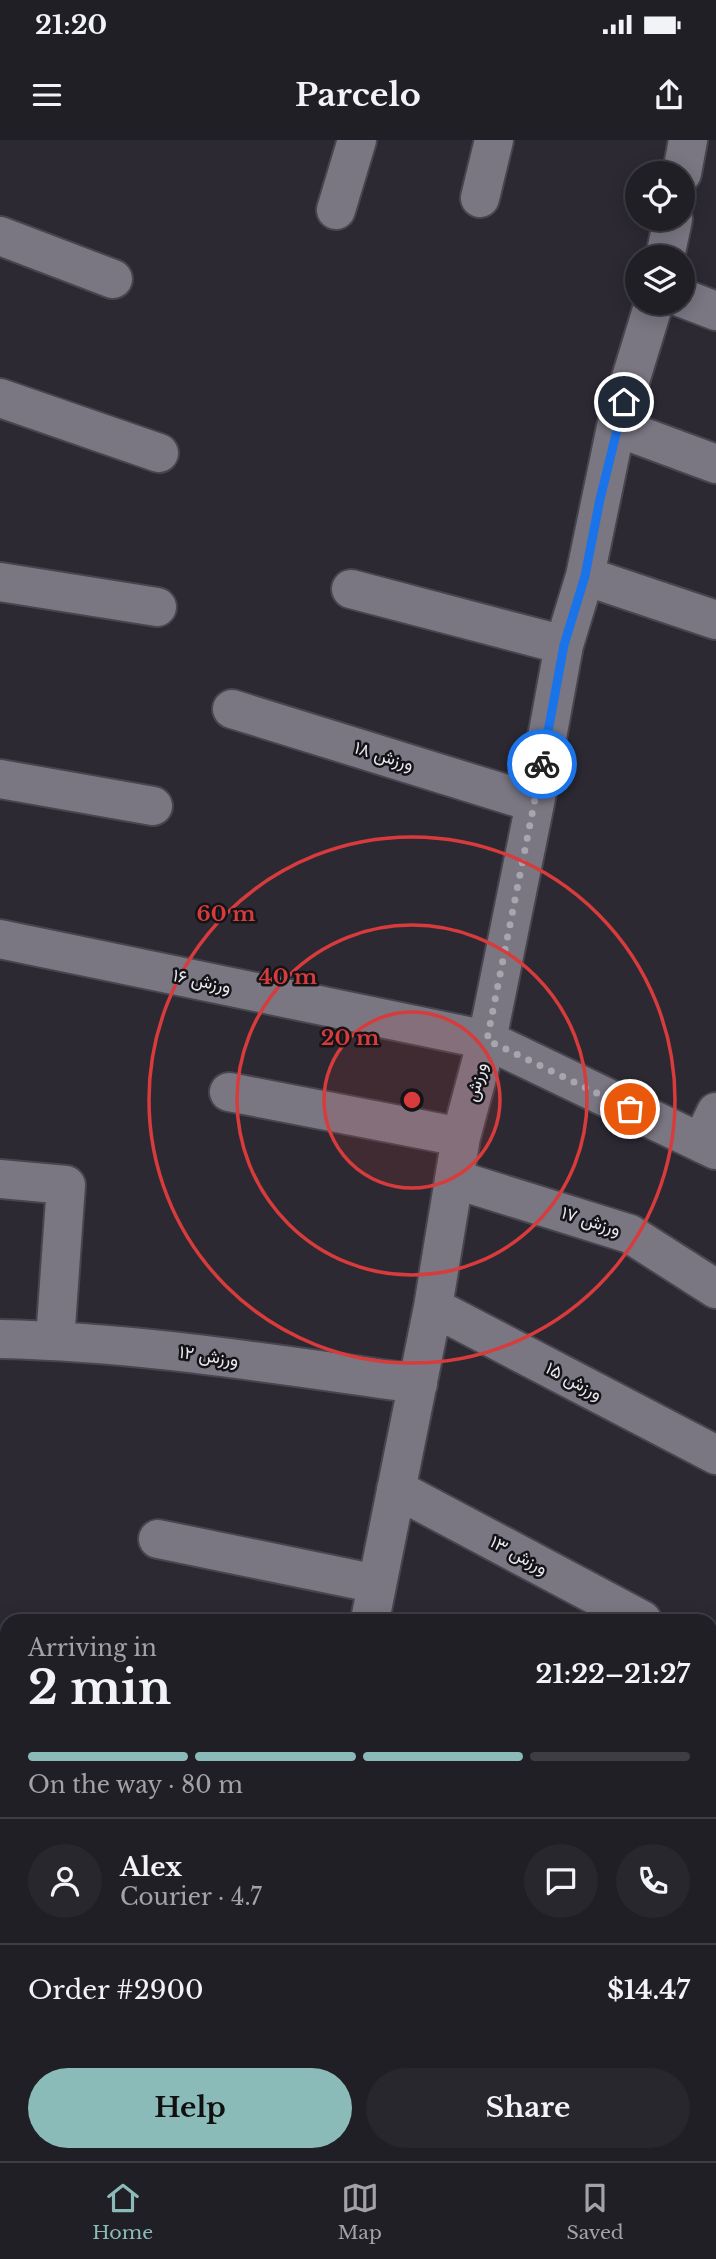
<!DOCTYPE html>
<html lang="en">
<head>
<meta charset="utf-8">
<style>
  :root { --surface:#211f26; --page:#29272e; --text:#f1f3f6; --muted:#a2a2a7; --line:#3e3d43; --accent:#8bbbb9 }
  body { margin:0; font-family:"Libre Baskerville",Vazirmatn,serif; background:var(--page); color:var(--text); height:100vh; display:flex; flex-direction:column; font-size:26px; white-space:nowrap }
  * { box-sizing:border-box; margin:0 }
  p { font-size:23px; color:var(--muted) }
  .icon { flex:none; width:38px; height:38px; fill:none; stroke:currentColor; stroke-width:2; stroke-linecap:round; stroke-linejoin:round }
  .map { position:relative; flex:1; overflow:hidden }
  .side { position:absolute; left:0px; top:1474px; width:718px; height:548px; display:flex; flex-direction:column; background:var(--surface); border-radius:21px 21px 0 0; box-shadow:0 4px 18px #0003,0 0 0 2px var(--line) }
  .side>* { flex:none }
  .tools { position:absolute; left:625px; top:21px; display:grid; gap:14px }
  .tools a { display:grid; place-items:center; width:70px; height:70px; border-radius:50%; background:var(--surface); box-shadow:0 4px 18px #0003,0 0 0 2px var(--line); font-size:35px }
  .pin { position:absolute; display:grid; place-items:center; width:60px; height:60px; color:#fff; margin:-30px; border:4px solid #fff; border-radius:50%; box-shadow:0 2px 7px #0007 }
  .courier { position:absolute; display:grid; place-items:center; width:70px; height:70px; margin:-35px; border:5px solid #1a73e8; border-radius:50%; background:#fff; color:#222; box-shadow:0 2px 9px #0007 }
  .head em { font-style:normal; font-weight:700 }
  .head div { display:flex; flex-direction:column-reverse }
  .head { display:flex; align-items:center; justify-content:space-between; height:119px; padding:0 28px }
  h1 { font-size:46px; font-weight:700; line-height:52px }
  .bar { display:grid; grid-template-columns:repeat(4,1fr); gap:10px 7px; align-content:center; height:84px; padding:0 28px }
  .bar i { height:9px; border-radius:5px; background:var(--line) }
  .bar .active { background:var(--accent) }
  .bar p { grid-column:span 4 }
  .line { display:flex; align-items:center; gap:18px; padding:0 28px; border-top:2px solid var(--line) }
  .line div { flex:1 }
  .round { display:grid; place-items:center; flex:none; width:74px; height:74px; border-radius:37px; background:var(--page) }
  .action { display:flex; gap:14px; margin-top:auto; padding:14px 28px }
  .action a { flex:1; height:80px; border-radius:42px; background:var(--accent); color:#111; font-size:28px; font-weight:700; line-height:80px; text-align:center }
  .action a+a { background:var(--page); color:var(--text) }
  .status { display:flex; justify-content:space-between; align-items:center; height:49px; padding:0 35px; background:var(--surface); direction:ltr }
  .status svg { height:19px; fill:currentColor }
  header { display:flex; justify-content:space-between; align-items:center; height:91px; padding:0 28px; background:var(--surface); font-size:32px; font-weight:700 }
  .dock { display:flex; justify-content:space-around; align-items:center; height:98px; border-top:2px solid var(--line); background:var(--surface); font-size:19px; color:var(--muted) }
  .dock a { display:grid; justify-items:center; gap:4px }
  .dock .active { color:var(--accent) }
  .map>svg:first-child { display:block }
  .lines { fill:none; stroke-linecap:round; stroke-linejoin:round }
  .minor-casing { stroke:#47454e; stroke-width:42 }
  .minor { stroke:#7a7783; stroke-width:38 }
  .done { stroke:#a7a5ad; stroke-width:7; stroke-dasharray:0 12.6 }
  .route { stroke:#1a73e8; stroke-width:9 }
  .ring { fill:none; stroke:#d83b3c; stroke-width:3.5 }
  .labels { text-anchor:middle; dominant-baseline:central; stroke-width:5; stroke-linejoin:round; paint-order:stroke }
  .street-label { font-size:18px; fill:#e9e8ee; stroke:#141317 }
  .centre { fill:#d83b3c; stroke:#141317; stroke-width:3.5 }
  .ring-label { font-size:21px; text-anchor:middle; font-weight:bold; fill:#d83b3c; stroke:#141317; stroke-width:5; stroke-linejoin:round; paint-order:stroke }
</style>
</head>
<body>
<div class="status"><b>21:20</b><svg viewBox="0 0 49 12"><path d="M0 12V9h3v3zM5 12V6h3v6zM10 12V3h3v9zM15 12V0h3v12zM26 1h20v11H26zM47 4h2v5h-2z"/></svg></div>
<header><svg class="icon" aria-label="menu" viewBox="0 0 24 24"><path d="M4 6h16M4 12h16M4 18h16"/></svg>Parcelo<svg class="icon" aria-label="share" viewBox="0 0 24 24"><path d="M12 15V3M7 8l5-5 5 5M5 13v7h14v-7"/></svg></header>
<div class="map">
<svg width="716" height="2021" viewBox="0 0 716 2021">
  <rect width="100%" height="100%" fill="#2c2933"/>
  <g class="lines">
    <g class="minor-casing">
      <path id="minor" d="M 682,33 L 688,0
        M 480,58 L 494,0
        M 336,70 L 357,0
        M 0,96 L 113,139
        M 665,117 L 673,79
        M 682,158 L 716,171
        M 0,258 L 159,313
        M 616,287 L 716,324
        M 585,436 L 716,480
        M 0,442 L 157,467
        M 351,449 L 564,505
        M 232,569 L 535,663
        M 0,639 L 153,666
        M 0,799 L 487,900 L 716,1010
        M 229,952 L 461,997
        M 701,1003 L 716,972
        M 0,1039 L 66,1045 L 55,1200
        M 454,1039 L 630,1094 L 716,1149
        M 433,1167 L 716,1315
        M 0,1199 C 140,1202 279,1225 418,1244
        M 396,1349 L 642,1480
        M 158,1399 L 377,1444
        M 370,1480 L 433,1167 L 461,997 L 487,900 L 535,663 L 564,505 L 585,436 L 616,287 L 654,163
        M 710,1517 L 716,1520
        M 710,1699 L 716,1688
        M 0,1727 L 3,1710
        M 710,1755 L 716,1758
        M 0,1924 L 7,1925
        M 352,2014 L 371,2021
        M 255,2021 L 257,2014
        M 555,2021 L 558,2014"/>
    </g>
    <use href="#minor" class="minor"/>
  </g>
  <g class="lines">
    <path class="done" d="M 542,624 L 487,900 L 630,969"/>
    <path class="route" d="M 542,624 L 564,505 L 585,436 L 600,359 L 624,262"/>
  </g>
  <circle cx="412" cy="960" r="88" fill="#d83b3c" fill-opacity=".12"/>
  <g class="ring">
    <circle cx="412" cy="960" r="88"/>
    <circle cx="412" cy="960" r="175"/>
    <circle cx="412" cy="960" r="263"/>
  </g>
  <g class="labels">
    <g class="street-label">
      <text transform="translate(384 616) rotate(17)">ورزش ۱۸</text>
      <text transform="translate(202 841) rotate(12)">ورزش ۱۶</text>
      <text transform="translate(476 942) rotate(-75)">ورزش</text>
      <text transform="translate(591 1081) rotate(17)">ورزش ۱۷</text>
      <text transform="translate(209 1216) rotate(8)">ورزش ۱۲</text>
      <text transform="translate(574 1241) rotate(28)">ورزش ۱۵</text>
      <text transform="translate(519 1415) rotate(28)">ورزش ۱۳</text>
    </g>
  </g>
  <circle cx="412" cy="960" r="10" class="centre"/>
  <g class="ring-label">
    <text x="226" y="781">60 m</text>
    <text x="288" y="844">40 m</text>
    <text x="350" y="905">20 m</text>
  </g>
</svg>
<div class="tools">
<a><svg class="icon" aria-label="locate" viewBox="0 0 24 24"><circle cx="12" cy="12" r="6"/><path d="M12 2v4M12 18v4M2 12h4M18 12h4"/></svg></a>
<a><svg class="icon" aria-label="layers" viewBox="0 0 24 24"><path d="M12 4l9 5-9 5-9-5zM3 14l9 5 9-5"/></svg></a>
</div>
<div class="pin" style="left:630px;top:969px;background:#ea580c"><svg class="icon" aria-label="bag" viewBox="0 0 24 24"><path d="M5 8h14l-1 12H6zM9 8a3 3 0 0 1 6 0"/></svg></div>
<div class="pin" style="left:624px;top:262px;background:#1f2937"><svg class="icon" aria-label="home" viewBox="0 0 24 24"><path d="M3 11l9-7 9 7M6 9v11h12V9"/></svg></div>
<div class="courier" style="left:542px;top:624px"><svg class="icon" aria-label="bike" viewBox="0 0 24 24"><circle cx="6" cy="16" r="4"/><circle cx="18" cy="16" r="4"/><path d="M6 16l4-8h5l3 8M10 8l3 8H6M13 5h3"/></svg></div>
<section class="side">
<div class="head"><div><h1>2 min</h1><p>Arriving in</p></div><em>21:22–21:27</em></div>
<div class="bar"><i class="active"></i><i class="active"></i><i class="active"></i><i></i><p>On the way · 80 m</p></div>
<div class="line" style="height:126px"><a class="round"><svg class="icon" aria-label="person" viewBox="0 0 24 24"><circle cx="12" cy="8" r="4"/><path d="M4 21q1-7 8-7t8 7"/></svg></a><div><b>Alex</b><p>Courier · 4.7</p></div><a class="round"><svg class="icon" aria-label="chat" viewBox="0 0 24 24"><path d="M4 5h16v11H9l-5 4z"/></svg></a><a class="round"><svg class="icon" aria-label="phone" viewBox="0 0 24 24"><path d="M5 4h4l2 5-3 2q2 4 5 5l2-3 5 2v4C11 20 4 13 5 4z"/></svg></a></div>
<div class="line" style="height:91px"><div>Order #2900</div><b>$14.47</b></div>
<div class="action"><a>Help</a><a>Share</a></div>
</section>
</div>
<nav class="dock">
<a class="active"><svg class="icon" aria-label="home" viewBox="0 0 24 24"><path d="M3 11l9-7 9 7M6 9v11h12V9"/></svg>Home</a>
<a><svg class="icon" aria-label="map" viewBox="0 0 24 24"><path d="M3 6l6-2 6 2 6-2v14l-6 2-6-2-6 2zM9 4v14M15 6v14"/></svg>Map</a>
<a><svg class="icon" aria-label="saved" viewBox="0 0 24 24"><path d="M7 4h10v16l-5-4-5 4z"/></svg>Saved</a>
</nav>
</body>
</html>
